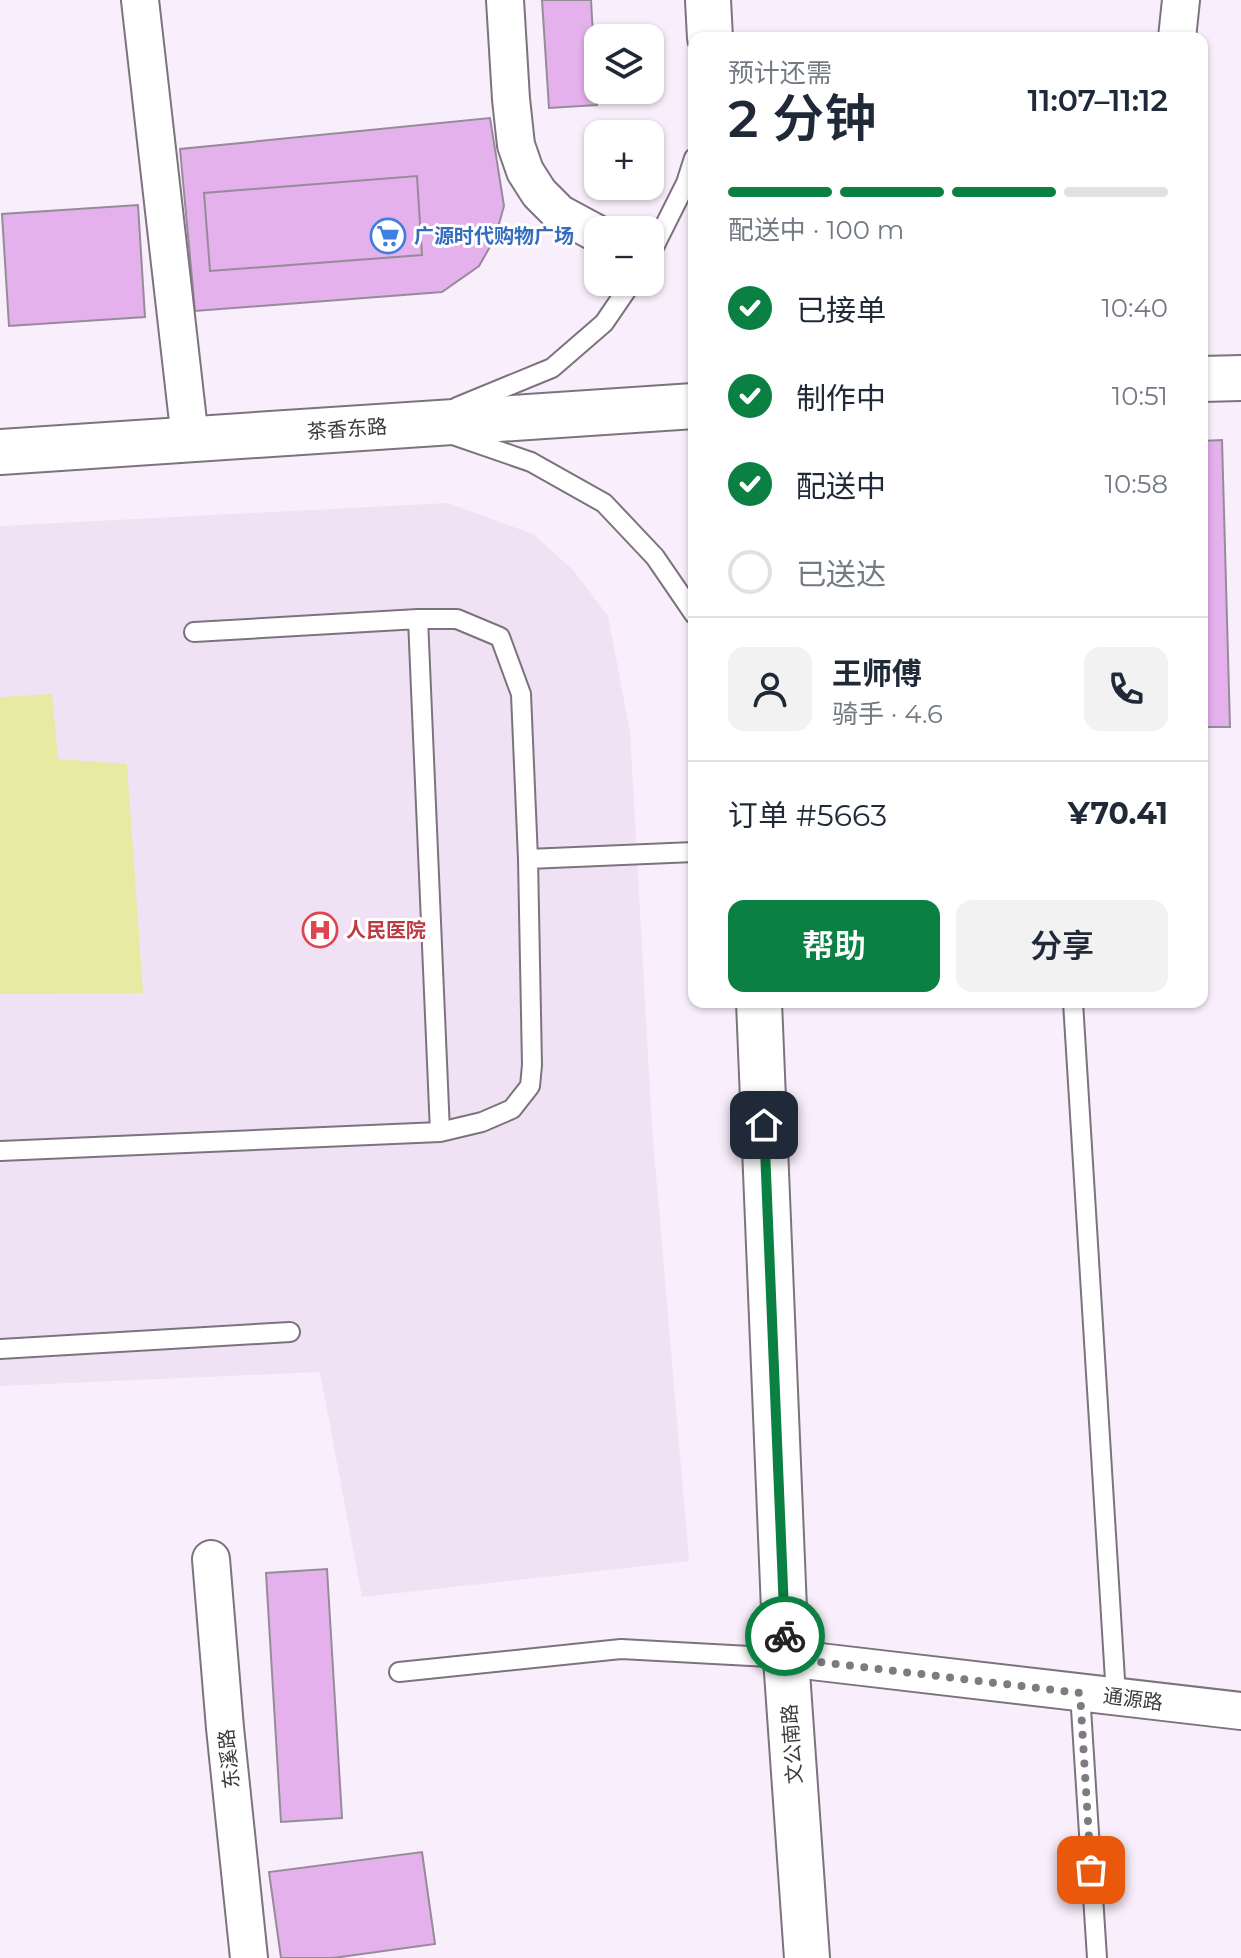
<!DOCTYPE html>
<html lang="zh">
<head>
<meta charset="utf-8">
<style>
  :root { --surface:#fff; --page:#f2f2f3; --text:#1f2937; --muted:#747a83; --line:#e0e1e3; --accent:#0b8043 }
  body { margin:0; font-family:Montserrat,"Noto Sans SC",sans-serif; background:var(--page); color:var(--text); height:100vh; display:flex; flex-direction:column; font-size:30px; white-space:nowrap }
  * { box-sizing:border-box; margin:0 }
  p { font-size:26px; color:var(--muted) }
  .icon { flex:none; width:44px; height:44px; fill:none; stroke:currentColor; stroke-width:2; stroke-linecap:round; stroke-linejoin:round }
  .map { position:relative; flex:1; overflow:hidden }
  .panel { position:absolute; left:688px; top:32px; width:520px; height:976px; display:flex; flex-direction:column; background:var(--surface); border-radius:16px; box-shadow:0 2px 6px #0004 }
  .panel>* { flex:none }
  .fabs { position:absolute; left:584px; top:24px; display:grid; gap:16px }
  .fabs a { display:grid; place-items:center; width:80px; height:80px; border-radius:16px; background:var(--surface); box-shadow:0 2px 6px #0004; font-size:40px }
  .pin { position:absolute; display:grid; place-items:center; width:68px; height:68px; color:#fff; margin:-34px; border-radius:16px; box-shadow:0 4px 12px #0006 }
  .courier { position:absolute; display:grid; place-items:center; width:80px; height:80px; margin:-40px; border:6px solid #0b8043; border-radius:50%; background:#fff; color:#222; box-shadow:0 2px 10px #0007 }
  .overview em { font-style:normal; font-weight:600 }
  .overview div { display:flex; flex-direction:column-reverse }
  .overview { display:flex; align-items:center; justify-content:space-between; height:136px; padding:0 40px }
  h1 { font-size:52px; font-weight:600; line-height:60px }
  .bar { display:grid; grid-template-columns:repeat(4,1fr); gap:12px 8px; align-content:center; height:96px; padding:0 40px }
  .bar i { height:10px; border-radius:6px; background:var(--line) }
  .bar .selected { background:var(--accent) }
  .bar p { grid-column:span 4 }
  .line { display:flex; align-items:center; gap:20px; padding:0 40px; border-top:2px solid var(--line) }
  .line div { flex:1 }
  .round { display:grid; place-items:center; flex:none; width:84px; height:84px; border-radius:16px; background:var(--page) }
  ol { padding:0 40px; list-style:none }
  li { display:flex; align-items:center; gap:24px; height:88px }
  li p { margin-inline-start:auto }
  li .icon { padding:8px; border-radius:50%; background:var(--accent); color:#fff; stroke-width:4 }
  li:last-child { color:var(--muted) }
  li i { width:44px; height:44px; border:4px solid var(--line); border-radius:50% }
  .primary-button { display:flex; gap:16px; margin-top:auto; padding:16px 40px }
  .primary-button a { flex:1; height:92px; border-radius:16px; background:var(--accent); color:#fff; font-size:32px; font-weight:600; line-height:92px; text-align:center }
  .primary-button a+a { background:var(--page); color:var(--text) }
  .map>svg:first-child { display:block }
  .built { fill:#f1e1f4 }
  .green { fill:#e7eaa2 }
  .building { fill:#e4b1ed; stroke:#968c98; stroke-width:2 }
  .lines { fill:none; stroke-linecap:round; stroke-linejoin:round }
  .lane-casing { stroke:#7d737f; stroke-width:22 }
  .street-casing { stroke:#7d737f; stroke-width:40 }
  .secondary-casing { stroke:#7d737f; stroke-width:48 }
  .primary-casing { stroke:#7d737f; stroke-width:48 }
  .lane { stroke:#fff; stroke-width:18 }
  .street { stroke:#fff; stroke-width:36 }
  .secondary { stroke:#fff; stroke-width:44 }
  .primary { stroke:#fff; stroke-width:44 }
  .done { stroke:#7f7981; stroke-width:8; stroke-dasharray:0 14.4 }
  .route { stroke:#0b8043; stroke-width:10 }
  .labels { text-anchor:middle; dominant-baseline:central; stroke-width:6; stroke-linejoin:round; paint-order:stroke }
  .shop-label { font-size:20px; font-weight:bold; fill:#366cbe; stroke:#fff; text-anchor:start }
  .street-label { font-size:20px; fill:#3e3a3f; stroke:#fff }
  .health-label { font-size:20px; font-weight:bold; fill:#be3a42; stroke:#fff; text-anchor:start }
</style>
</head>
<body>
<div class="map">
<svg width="1241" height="1958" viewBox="0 0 1241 1958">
  <rect width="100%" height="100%" fill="#f9eefb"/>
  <path class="built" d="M 448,503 L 533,534 L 573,570 L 608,616 L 630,732 L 652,1128 L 689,1561 L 362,1597 L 320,1372 L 0,1386 L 0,526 Z"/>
  <path class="green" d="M 52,694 L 58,759 L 127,764 L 143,993 L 0,994 L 0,697 Z"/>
  <path class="building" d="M 542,0 L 591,0 L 597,105 L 549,108 Z
    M 490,118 L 504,206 L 495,238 L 479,266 L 442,292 L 195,311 L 180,149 Z
    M 417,176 L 422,255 L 210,271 L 204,193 Z
    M 138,205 L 145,317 L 9,326 L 2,214 Z
    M 1222,440 L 1230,727 L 1202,727 L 1202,441 Z
    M 327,1569 L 342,1818 L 281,1822 L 266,1573 Z
    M 422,1852 L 435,1944 L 333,1958 L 281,1958 L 269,1872 Z"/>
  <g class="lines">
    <g class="lane-casing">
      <path id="lane" d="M 650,255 L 686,183 L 694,158
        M 457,407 L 552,368 L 604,323 L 632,282
        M 453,435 L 531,462 L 604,503 L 655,557 L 694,614
        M 418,619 L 440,1132
        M 528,859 L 694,852
        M 1073,1002 L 1116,1696
        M 0,1151 L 440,1132 L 482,1122 L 512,1109 L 530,1086 L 532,1065 L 528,859 L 521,694 L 500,637 L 457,619 L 418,619 L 194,632
        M 0,1349 L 290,1332
        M 399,1672 L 621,1649 L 786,1658
        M 1080,1693 L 1097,1958"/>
    </g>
    <g class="street-casing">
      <path id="street" d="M 140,0 L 190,439
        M 505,0 L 511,99 L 516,145 L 525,171 L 539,193 L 559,213 L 598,234
        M 1177,38 L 1181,0
        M 211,1559 L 225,1728 L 249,1958
        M 786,1658 L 1241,1711"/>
    </g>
    <g class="secondary-casing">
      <path id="secondary" d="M 759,1002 L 786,1658 L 807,1958"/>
    </g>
    <g class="primary-casing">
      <path id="primary" d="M 708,0 L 710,38
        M 1202,379 L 1241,378
        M 0,452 L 694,406"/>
    </g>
    <use href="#lane" class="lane"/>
    <use href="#street" class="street"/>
    <use href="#secondary" class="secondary"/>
    <use href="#primary" class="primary"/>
  </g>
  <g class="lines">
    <path class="done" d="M 785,1636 L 786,1658 L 1080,1693 L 1091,1870"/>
    <path class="route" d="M 764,1125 L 785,1636"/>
  </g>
  <defs>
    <g id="supermarket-ring" transform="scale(1.8)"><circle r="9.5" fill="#fff" stroke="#3f7fe0" stroke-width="1.5"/><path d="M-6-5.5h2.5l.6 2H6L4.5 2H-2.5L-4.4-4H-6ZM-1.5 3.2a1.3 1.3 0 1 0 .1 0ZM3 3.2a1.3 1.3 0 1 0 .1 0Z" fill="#3f7fe0"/></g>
    <g id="hospital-ring" transform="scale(1.8)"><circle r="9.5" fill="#fff" stroke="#e0444e" stroke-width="1.5"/><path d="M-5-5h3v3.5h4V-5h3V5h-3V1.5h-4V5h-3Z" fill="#e0444e"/></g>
  </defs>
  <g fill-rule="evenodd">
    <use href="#supermarket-ring" x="388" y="236"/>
    <use href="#hospital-ring" x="320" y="930"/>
  </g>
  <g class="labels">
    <g class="shop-label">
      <text x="414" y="236">广源时代购物广场</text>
    </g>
    <g class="street-label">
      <text transform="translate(347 429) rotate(-4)">茶香东路</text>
      <text transform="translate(1133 1699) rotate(7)">通源路</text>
      <text transform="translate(792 1744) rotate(-94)">文公南路</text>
      <text transform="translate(229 1759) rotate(-96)">东溪路</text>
    </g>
    <g class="health-label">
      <text x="346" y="930">人民医院</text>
    </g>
  </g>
</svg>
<div class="fabs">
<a><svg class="icon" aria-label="layers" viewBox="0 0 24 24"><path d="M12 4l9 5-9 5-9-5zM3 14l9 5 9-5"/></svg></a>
<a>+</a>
<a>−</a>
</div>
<div class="pin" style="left:1091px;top:1870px;background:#ea580c"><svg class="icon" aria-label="bag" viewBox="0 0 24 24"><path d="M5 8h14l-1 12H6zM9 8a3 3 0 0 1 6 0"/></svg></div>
<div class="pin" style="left:764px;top:1125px;background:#1f2937"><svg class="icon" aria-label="home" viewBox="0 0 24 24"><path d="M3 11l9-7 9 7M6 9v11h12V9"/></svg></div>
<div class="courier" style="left:785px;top:1636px"><svg class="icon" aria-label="bike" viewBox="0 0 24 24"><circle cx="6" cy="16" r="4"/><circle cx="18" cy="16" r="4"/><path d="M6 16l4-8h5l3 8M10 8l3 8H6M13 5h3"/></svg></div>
<section class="panel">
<div class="overview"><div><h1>2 分钟</h1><p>预计还需</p></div><em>11:07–11:12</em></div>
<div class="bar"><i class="selected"></i><i class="selected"></i><i class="selected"></i><i></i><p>配送中 · 100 m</p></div>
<ol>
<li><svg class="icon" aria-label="check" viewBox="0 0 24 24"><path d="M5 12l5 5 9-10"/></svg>已接单<p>10:40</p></li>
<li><svg class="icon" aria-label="check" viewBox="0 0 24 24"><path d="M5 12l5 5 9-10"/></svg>制作中<p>10:51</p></li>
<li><svg class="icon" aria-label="check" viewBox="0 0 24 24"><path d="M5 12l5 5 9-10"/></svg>配送中<p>10:58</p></li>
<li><i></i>已送达</li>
</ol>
<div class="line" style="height:144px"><a class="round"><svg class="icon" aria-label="person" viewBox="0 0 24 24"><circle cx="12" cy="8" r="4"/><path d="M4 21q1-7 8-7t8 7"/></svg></a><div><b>王师傅</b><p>骑手 · 4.6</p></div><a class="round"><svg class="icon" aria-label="phone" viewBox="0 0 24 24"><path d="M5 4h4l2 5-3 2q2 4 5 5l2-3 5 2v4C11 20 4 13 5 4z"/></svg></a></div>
<div class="line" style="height:104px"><div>订单 #5663</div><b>¥70.41</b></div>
<div class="primary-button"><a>帮助</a><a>分享</a></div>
</section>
</div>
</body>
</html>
